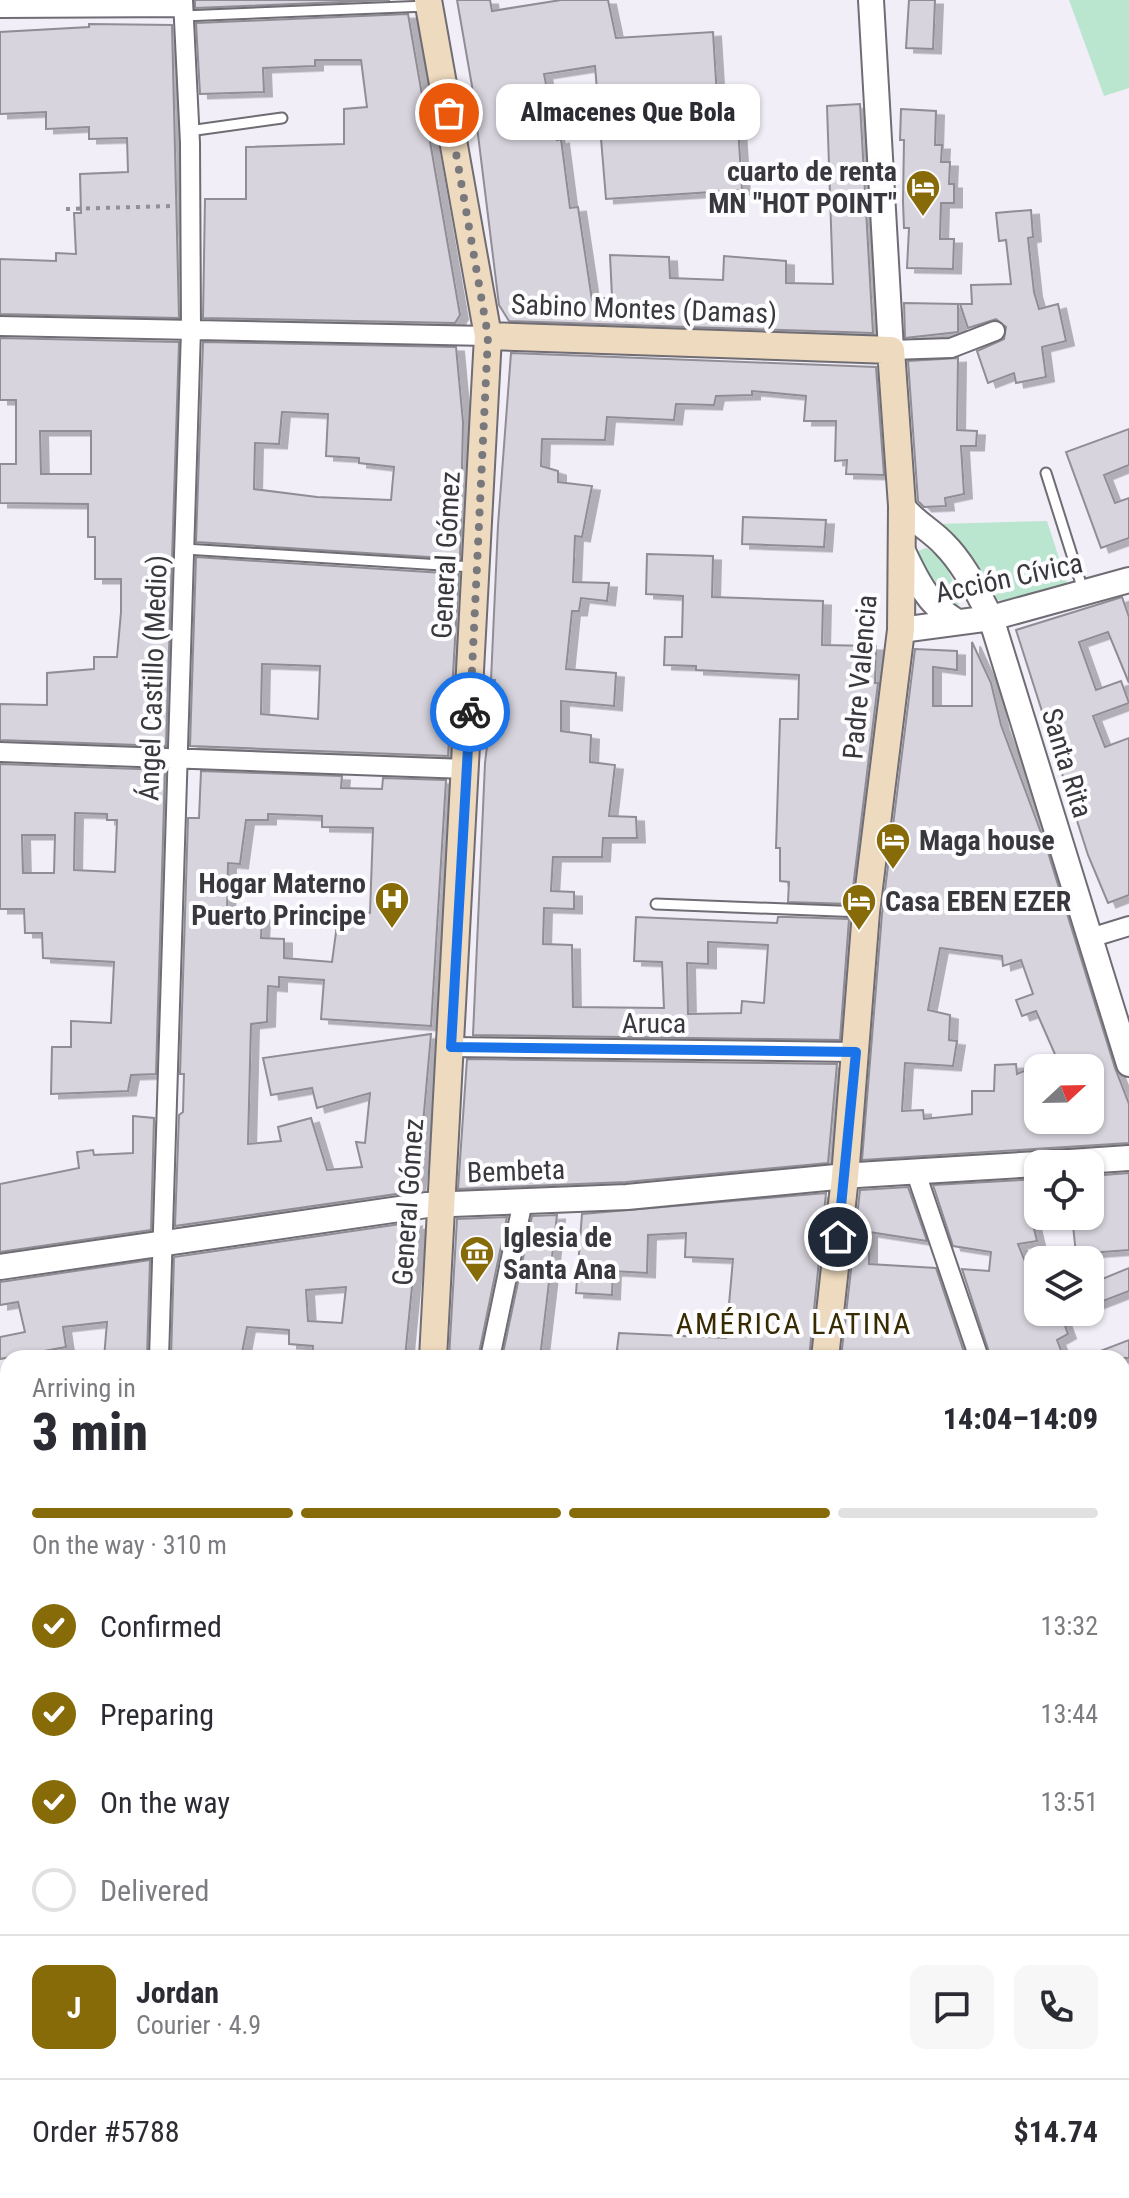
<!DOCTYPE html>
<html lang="en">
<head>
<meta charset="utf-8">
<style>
  :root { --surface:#fff; --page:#f7f7f7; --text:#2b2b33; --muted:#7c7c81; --line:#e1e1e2; --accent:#866b08 }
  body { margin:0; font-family:"Roboto Condensed",sans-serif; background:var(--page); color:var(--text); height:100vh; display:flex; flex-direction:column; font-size:30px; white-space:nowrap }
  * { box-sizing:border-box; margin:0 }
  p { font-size:26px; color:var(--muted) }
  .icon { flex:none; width:44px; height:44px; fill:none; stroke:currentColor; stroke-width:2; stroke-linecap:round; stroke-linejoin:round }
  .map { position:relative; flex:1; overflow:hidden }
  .panel { position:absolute; left:0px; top:1350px; width:1130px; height:848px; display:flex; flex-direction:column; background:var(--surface); border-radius:24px 24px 0 0; box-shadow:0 2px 6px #0004 }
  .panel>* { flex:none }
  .needle { width:52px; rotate:68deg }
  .buttons { position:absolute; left:1024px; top:1054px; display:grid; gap:16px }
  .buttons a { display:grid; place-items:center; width:80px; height:80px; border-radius:16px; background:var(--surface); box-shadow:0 2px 6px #0004; font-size:40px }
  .pin { position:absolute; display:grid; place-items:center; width:68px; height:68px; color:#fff; margin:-34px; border:4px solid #fff; border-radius:50%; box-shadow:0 2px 8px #0007 }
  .courier { position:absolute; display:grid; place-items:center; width:80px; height:80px; margin:-40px; border:6px solid #1a73e8; border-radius:50%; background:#fff; color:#222; box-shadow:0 2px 10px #0007 }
  .bubble { position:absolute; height:56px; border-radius:16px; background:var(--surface); box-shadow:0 2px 6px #0004; font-size:26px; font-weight:800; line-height:56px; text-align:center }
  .summary em { font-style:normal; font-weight:800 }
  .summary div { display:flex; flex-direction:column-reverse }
  .summary { display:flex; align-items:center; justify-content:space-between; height:136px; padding:0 32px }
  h1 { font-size:52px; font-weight:800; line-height:60px }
  .bar { display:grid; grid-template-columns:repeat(4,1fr); gap:12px 8px; align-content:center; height:96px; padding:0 32px }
  .bar i { height:10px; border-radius:6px; background:var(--line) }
  .bar .current { background:var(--accent) }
  .bar p { grid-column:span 4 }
  .line { display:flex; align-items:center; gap:20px; padding:0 32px; border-top:2px solid var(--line) }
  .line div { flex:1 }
  .round { display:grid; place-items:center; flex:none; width:84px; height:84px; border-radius:16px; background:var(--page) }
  ol { padding:0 32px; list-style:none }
  li { display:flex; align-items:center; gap:24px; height:88px }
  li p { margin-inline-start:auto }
  li .icon { padding:8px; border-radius:50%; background:var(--accent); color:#fff; stroke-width:4 }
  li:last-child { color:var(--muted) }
  li i { width:44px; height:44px; border:4px solid var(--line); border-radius:50% }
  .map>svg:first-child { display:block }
  .green { fill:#bae5cf }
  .building { fill:#d7d4dd; stroke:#908d95; stroke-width:2; fill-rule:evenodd; filter:url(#shadow) }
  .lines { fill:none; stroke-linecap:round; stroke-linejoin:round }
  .service-casing { stroke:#6f6c74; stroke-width:13 }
  .minor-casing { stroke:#6f6c74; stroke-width:22 }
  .tertiary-casing { stroke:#6f6c74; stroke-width:28 }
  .secondary-casing { stroke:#6f6c74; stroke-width:30 }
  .path { stroke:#929096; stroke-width:4; stroke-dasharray:4 6; stroke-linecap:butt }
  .service { stroke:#fff; stroke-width:9 }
  .minor { stroke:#fff; stroke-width:18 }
  .tertiary { stroke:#fff; stroke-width:24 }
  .secondary { stroke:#eedabe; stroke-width:26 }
  .done { stroke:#79787d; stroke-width:8; stroke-dasharray:0 14.4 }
  .route { stroke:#1a73e8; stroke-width:10 }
  .labels { text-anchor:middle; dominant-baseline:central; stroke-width:8; stroke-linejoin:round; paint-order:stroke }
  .poi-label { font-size:28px; font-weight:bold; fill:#39383c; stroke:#fdfdff; text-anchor:start }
  .street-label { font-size:28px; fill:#39383c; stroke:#fdfdff }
  .neighbourhood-label { font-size:30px; letter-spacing:2px; fill:#382b01; stroke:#fdfdff }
</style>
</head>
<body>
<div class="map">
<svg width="1129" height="2198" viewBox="0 0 1129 2198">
  <defs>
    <filter id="shadow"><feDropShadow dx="8" dy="4.5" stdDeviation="0" flood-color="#0004"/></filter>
  </defs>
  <rect width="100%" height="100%" fill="#f1eef7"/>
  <path class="green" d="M 1069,0 L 1129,0 L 1129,88 L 1104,96 Z
    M 1047,521 L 1069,589 C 1053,593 1037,600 1021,602 C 986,608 985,582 971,559 C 962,543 952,534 937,524 Z
    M 926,548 C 947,558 957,586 959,608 L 954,614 L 947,615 L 916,552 Z"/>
  <path class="building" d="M 195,0 L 390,0 L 195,8 Z
    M 457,0 L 490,0 L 492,11 L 561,0 L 608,0 L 616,38 L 713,32 L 717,97 L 736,95 L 742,190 L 606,199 L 595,66 L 544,74 L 557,140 L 561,139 L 570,208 L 578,207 L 592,300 L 612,297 L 610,255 L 669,257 L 670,278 L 723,280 L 724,256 L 786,261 L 786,283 L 833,284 L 827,106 L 860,104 L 873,333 L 509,321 L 499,305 L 472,86 Z
    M 909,0 L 935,0 L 933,49 L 906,48 Z
    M 408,14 L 460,315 L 455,323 L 203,318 L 205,199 L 246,199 L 246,147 L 344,144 L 344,109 L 367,107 L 361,60 L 315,60 L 315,66 L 263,68 L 264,92 L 200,94 L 196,23 Z
    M 89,24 L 172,25 L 179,318 L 0,314 L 0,259 L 56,261 L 56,253 L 76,254 L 74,213 L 81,213 L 80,174 L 128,172 L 127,138 L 89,139 L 89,127 L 46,129 L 46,112 L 0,114 L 0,32 L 89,27 Z
    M 901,109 L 936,111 L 935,145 L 942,145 L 941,162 L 950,162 L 949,184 L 954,184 L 954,203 L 941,203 L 940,239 L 954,239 L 953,269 L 907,268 L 909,228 L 904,228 L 903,202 L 904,140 L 900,140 Z
    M 1031,210 L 1033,237 L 1028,238 L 1034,292 L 1039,309 L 1058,304 L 1066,341 L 1042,347 L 1046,377 L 1016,383 L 1014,373 L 988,383 L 977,351 L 1004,339 L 1006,327 L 996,319 L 968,328 L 960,304 L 972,304 L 971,285 L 1011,284 L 1006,240 L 999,241 L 996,213 Z
    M 904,303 L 958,304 L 958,332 L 905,338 Z
    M 0,338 L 179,342 L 166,746 L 0,740 L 0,704 L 47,705 L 47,673 L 94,669 L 94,657 L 117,657 L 121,612 L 121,579 L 95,579 L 95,537 L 88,537 L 88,504 L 0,503 L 0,464 L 16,464 L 16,400 L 0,400 ZM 40,431 L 91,431 L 91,474 L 41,474 Z
    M 203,342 L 456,347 L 463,422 L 460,559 L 196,542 ZM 282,412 L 328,414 L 326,456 L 359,458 L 359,463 L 394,467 L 391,500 L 317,497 L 254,489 L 255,443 L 279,444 Z
    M 511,353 L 876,367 L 884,475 L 846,474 L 847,460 L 835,461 L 836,421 L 804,421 L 806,396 L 752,391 L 752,395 L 716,396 L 714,405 L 676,404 L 674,420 L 607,417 L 605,440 L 542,439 L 541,466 L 558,471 L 558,482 L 592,486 L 582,537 L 575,536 L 573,582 L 609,583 L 607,601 L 581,598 L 579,611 L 572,611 L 566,669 L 616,673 L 614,706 L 561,701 L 561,731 L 591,735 L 590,762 L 615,765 L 609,816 L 636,817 L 637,838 L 603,838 L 602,857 L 553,857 L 551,891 L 574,892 L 574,909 L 544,908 L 543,944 L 572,945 L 573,1007 L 664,1008 L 662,962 L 634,961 L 636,917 L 777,923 L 778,917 L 788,917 L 849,919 L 840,1040 L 473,1035 L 485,763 L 495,680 L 491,680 L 498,525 ZM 708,942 L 768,945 L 764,1003 L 742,1001 L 741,1013 L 688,1014 L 687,963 L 708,964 Z
    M 958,358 L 957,430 L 977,431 L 976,446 L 961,446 L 964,494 L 945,498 L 946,506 L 924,507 L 918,501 L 908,361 Z
    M 1129,429 L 1129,465 L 1104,475 L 1115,503 L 1129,498 L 1129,538 L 1101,548 L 1066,452 Z
    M 743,517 L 826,520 L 824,547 L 742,544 Z
    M 647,554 L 713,556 L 712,597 L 823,601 L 822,645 L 876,646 L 875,683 L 878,683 L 851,904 L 788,902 L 789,882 L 780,881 L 780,848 L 776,848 L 780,719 L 798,719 L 799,675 L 696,670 L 696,666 L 664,665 L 665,637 L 682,637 L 683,596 L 646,594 Z
    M 196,557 L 459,574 L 448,756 L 190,746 ZM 262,664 L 320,666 L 318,719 L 261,714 Z
    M 1122,597 L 1129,617 L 1129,683 L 1108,632 L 1079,642 L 1096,690 L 1121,681 L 1129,703 L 1093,716 L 1105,747 L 1129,738 L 1129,895 L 1108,903 L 1088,855 L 1016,630 Z
    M 972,642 L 991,683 L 1001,725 L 1046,846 L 1115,1068 L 1129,1104 L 1129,1143 L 862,1160 L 882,914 L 915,649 L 957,651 L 957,670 L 933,667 L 933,706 L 972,706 ZM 940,948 L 1002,956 L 1003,966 L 1021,960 L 1033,994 L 1016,1000 L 1022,1016 L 1036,1011 L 1061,1068 L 1090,1068 L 1090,1120 L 1038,1120 L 1038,1065 L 1017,1074 L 1016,1064 L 995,1065 L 994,1091 L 972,1091 L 972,1114 L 924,1119 L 923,1110 L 902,1111 L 905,1063 L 953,1066 L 957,1041 L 949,1040 L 950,1015 L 928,1010 Z
    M 0,764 L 165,770 L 156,1074 L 131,1075 L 128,1091 L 51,1094 L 52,1047 L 71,1047 L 71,1021 L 111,1023 L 114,962 L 43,958 L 42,933 L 25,933 L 24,909 L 0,909 ZM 75,813 L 107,814 L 107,820 L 117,820 L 115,872 L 74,870 ZM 22,835 L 55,835 L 54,873 L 23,873 Z
    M 201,771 L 342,776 L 341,788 L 382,789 L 383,778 L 446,780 L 431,1026 L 321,1019 L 324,980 L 279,977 L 279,987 L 268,986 L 267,1022 L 251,1024 L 248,1144 L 281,1141 L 278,1127 L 311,1118 L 327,1170 L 362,1167 L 356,1142 L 365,1143 L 370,1093 L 317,1108 L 312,1088 L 271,1095 L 263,1058 L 431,1034 L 417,1191 L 175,1226 L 179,1115 L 183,1112 L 184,1074 L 180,1074 L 188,818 L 199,818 ZM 268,814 L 322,816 L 322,827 L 373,828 L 370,913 L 339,910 L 332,962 L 284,958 L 284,939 L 261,938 L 262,916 L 227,914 L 228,863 L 240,864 L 246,820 L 268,820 Z
    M 467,1059 L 837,1064 L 828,1163 L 626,1182 L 458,1189 Z
    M 133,1116 L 154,1118 L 151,1230 L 0,1252 L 0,1184 L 79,1168 L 77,1152 L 93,1150 L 94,1155 L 133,1153 Z
    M 1129,1173 L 1129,1250 L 1076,1254 L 1072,1216 L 1090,1216 L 1090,1176 Z
    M 1038,1179 L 1038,1220 L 1032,1220 L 1037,1241 L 1018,1244 L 1034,1284 L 1038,1283 L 1038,1312 L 1060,1312 L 1068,1334 L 1057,1340 L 1064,1358 L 991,1358 L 962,1269 L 989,1271 L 991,1252 L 953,1246 L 933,1185 Z
    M 908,1187 L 927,1241 L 869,1232 L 869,1264 L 936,1268 L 966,1358 L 841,1358 L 860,1190 Z
    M 826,1193 L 809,1358 L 616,1358 L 619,1333 L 726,1338 L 733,1259 L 685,1257 L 686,1233 L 648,1235 L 647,1273 L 613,1271 L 612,1295 L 576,1293 L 582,1214 Z
    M 557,1215 L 540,1358 L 502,1358 L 532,1216 Z
    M 507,1217 L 478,1358 L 449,1358 L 457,1219 Z
    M 414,1222 L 413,1225 L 418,1225 L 405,1358 L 312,1358 L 313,1346 L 289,1344 L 289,1330 L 247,1327 L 241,1358 L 171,1358 L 174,1257 ZM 346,1287 L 342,1323 L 308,1321 L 306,1290 Z
    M 150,1260 L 147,1358 L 104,1358 L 107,1322 L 63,1327 L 66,1347 L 0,1359 L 0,1337 L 25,1332 L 18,1302 L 0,1305 L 0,1282 Z
    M 1129,1268 L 1129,1291 L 1090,1306 L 1090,1284 Z
    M 1129,1340 L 1129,1358 L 1085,1358 L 1085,1357 Z"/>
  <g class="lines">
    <g class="service-casing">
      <path id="service" d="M 183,16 L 427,6
        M 189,131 L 282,118
        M 1046,473 L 1083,590
        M 185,549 L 473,567
        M 656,904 L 863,912
        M 0,1742 L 8,1740"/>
    </g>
    <g class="minor-casing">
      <path id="minor" d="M 0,8 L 183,7
        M 0,326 L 488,336
        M 891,350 L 951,348 L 995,331
        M 0,752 L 466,769
        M 1090,938 L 1129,926
        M 451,1047 L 856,1052
        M 916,1173 L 979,1358
        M 159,1358 L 191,330 L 190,143 L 183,0
        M 490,1358 L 523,1201
        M 0,1523 L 8,1521
        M 1122,1777 L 1129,1797
        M 0,1962 L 8,1959
        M 585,2190 L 586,2198
        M 1095,2190 L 1098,2198
        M 215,2198 L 222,2190"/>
    </g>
    <g class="tertiary-casing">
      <path id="tertiary" d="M 871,0 L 891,350
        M 902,506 C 914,522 931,530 944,544 C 965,565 977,592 991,618 L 1129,1064
        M 901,547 C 915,577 927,604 956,621
        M 901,630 L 991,618 L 1129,580
        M 1040,1164 L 1129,1158
        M 0,1267 L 427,1205 L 627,1197 L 857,1175 L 1038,1164
        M 1122,1677 L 1129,1674
        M 0,2167 L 8,2163"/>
    </g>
    <g class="secondary-casing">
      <path id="secondary" d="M 428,0 L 488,336 L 433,1358
        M 488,336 L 891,350 L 902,506 L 901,630 L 866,912 L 845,1177 L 825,1358
        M 754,2190 L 754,2198
        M 302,2198 L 303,2190"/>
    </g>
    <path class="path" d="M 66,209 L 172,206
      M 820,2198 L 850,2190"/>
    <use href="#service" class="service"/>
    <use href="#minor" class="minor"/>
    <use href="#tertiary" class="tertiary"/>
    <use href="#secondary" class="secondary"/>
  </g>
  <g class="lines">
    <path class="done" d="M 449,113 L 488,336 L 470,712"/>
    <path class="route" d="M 470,712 L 451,1047 L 856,1052 L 838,1237"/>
  </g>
  <defs>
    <g id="hotel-pin" transform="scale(1.8)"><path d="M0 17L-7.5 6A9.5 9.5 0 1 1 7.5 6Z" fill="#866b08" stroke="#fdfdff"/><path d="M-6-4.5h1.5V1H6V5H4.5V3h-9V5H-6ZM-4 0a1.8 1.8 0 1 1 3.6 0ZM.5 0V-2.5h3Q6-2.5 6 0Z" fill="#fff"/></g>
    <g id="hospital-pin" transform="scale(1.8)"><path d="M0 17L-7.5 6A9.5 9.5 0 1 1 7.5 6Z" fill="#866b08" stroke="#fdfdff"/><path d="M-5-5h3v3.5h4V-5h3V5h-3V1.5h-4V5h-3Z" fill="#fff"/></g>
    <g id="museum-pin" transform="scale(1.8)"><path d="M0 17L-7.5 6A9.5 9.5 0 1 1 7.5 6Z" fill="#866b08" stroke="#fdfdff"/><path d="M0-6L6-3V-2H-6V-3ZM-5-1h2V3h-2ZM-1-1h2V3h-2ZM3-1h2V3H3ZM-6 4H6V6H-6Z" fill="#fff"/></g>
  </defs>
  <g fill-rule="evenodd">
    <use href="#hotel-pin" x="923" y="187"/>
    <use href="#hotel-pin" x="893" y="840"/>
    <use href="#hospital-pin" x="392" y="899"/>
    <use href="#hotel-pin" x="859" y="901"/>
    <use href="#museum-pin" x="477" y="1253"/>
  </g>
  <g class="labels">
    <g class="poi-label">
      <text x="897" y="171" text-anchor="end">cuarto de renta<tspan x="897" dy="32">MN "HOT POINT"</tspan></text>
      <text x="919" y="840">Maga house</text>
      <text x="366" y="883" text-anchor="end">Hogar Materno<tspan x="366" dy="32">Puerto Principe</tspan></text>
      <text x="885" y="901">Casa EBEN EZER</text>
      <text x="503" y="1237">Iglesia de<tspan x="503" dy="32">Santa Ana</tspan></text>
    </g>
    <g class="street-label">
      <text transform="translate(644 309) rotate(2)">Sabino Montes (Damas)</text>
      <text transform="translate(446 555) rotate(-87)">General Gómez</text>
      <text transform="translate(1009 578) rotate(-12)">Acción Cívica</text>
      <text transform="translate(860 677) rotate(-85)">Padre Valencia</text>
      <text transform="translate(153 678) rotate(-88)">Ángel Castillo (Medio)</text>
      <text transform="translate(1067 763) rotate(73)">Santa Rita</text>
      <text x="654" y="1023">Aruca</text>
      <text transform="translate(516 1171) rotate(-2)">Bembeta</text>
      <text transform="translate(408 1202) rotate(-86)">General Gómez</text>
    </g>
    <g class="neighbourhood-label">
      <text x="794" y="1323">AMÉRICA LATINA</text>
    </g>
  </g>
</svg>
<div class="buttons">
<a><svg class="needle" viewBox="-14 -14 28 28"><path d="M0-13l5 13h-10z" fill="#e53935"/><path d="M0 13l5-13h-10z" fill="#7c7c81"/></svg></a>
<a><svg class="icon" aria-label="locate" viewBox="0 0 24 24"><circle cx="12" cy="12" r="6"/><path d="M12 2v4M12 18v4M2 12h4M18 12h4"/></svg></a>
<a><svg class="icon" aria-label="layers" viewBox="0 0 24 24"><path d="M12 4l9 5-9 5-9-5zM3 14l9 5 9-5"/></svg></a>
</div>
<div class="pin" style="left:449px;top:113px;background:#ea580c"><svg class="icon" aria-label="bag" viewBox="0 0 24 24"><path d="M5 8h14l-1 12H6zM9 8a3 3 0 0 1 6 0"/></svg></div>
<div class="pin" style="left:838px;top:1237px;background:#1f2937"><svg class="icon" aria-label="home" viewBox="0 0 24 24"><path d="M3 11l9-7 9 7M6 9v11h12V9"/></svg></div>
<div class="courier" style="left:470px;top:712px"><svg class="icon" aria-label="bike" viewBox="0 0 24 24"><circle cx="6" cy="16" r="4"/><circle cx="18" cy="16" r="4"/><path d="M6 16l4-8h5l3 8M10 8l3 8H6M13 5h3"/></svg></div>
<div class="bubble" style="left:496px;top:84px;width:264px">Almacenes Que Bola</div>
<section class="panel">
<div class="summary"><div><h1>3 min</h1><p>Arriving in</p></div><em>14:04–14:09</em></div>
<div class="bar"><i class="current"></i><i class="current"></i><i class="current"></i><i></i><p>On the way · 310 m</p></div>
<ol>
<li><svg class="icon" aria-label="check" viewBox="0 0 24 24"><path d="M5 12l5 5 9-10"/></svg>Confirmed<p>13:32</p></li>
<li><svg class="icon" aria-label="check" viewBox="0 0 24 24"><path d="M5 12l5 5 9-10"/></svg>Preparing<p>13:44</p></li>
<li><svg class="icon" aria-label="check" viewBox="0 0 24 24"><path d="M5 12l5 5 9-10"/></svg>On the way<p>13:51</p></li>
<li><i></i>Delivered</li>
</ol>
<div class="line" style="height:144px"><b class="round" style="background:var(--accent);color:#fff">J</b><div><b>Jordan</b><p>Courier · 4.9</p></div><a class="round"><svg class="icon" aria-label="chat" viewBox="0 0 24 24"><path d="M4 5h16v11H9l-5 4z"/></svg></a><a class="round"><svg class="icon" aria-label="phone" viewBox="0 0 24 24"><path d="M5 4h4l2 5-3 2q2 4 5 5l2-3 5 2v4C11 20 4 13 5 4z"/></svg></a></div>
<div class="line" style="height:104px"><div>Order #5788</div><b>$14.74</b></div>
</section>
</div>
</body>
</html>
